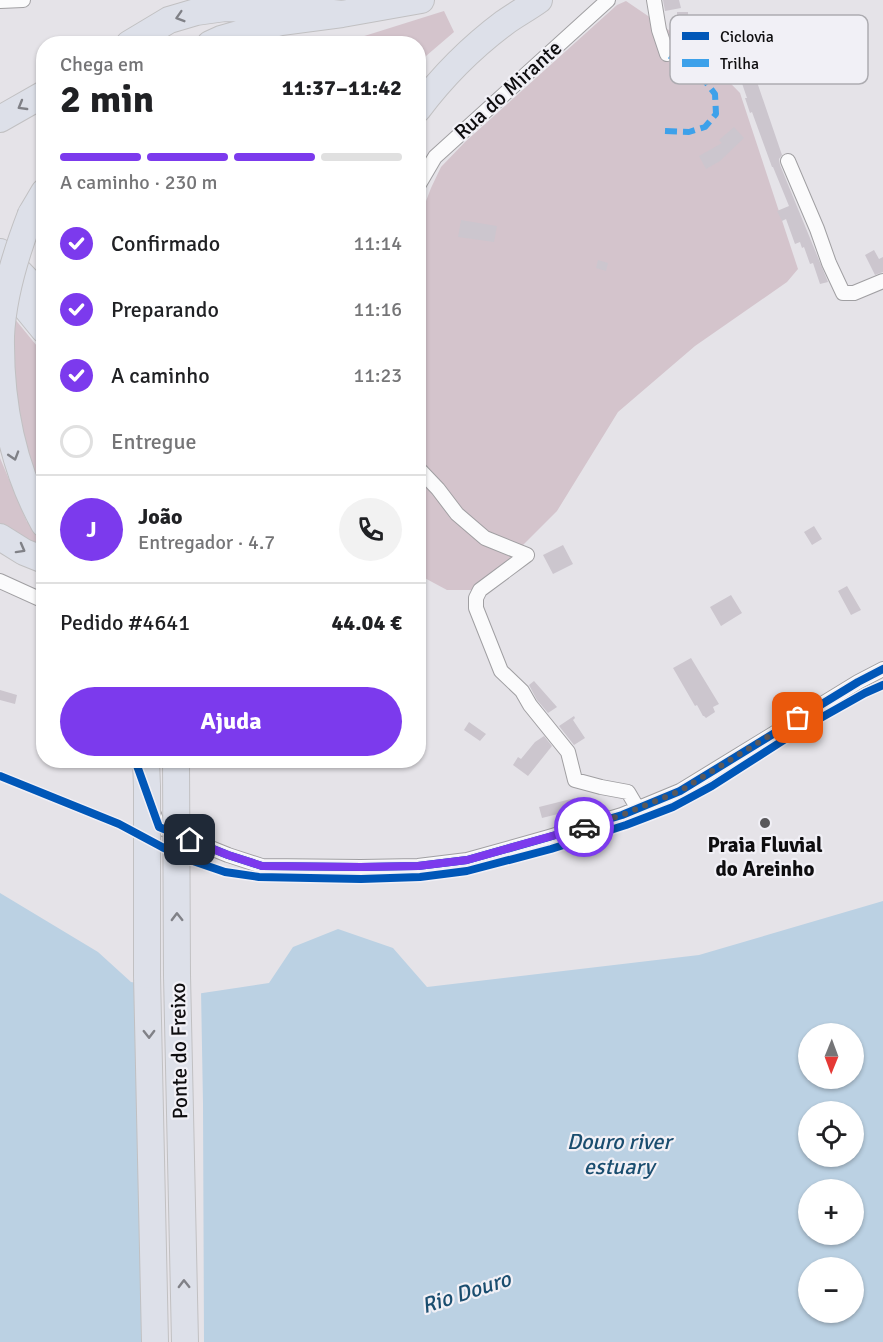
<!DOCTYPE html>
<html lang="pt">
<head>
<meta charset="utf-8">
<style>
  :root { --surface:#fff; --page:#f2f2f2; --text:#202124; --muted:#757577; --line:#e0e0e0; --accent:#7c3aed }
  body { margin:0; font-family:Signika,sans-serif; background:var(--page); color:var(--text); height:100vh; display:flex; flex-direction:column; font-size:22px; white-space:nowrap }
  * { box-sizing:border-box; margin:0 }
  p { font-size:20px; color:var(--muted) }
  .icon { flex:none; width:33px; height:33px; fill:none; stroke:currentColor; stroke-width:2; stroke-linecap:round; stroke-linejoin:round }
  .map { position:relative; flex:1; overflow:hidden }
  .drawer { position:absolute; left:36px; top:36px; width:390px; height:732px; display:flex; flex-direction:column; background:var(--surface); border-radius:24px; box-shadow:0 2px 4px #0004 }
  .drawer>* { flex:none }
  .needle { width:39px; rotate:181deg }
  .fabs { position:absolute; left:798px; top:1023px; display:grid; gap:12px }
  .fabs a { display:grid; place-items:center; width:66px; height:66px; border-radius:50%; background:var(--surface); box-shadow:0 2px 4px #0004; font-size:30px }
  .pin { position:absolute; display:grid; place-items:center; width:51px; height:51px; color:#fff; margin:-26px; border-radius:12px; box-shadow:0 3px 9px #0006 }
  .courier { position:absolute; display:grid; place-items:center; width:60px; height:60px; margin:-30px; border:4px solid #7c3aed; border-radius:50%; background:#fff; color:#222; box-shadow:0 2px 8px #0007 }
  .headline em { font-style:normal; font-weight:800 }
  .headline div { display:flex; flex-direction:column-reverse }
  .headline { display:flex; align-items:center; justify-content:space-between; height:102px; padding:0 24px }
  h1 { font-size:39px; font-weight:800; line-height:45px }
  .bar { display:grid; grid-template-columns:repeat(4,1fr); gap:9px 6px; align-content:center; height:72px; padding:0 24px }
  .bar i { height:8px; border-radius:4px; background:var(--line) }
  .bar .on { background:var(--accent) }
  .bar p { grid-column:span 4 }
  .line { display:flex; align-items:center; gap:15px; padding:0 24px; border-top:2px solid var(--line) }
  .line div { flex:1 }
  .round { display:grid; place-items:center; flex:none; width:63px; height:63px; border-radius:32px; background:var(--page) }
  ol { padding:0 24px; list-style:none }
  li { display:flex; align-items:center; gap:18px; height:66px }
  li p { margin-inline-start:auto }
  li .icon { padding:6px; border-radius:50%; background:var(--accent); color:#fff; stroke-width:4 }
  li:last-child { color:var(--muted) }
  li i { width:33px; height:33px; border:3px solid var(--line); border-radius:50% }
  .primary-button { display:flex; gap:12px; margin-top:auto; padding:12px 24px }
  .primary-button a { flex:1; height:69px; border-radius:36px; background:var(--accent); color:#fff; font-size:24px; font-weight:800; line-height:69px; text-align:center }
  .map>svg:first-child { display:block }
  .green { fill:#d4c4cc }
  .water { fill:#bbd1e3; fill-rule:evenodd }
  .pier { fill:#e5e3e8; fill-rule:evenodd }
  .building { fill:#ccc6ce }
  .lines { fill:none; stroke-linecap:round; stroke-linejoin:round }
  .street-casing { stroke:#a09fa2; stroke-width:16 }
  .highway-casing { stroke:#c1c0c2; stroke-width:28 }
  .street { stroke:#fbfbfc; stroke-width:14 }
  .highway { stroke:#dde0e9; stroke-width:26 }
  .highway-bridge-casing { stroke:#c1c0c2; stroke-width:28; stroke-linecap:butt }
  .highway-bridge { stroke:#dde0e9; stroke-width:26 }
  .quiet { stroke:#3da1ea; stroke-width:6; stroke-dasharray:12 6; stroke-linecap:butt }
  .cycleway-casing { stroke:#f1f0f6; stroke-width:11 }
  .cycleway { stroke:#0057b8; stroke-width:8 }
  .oneway { stroke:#808187 }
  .done { stroke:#59585b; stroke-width:6; stroke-dasharray:0 10.8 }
  .route { stroke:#7c3aed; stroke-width:8 }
  .poi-dot { fill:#59585b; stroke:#f1f0f6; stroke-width:2 }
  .labels { text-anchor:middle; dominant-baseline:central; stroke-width:4.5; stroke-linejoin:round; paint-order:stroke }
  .street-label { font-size:21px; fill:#0e0d0f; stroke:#f1f0f6 }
  .poi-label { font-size:21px; font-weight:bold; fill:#0e0d0f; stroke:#f1f0f6 }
  .water-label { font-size:22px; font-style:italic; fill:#1a4d6f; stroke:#f1f0f6 }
  .key { fill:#f1f0f6; stroke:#adacb1; stroke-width:1.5 }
  .key-label { font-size:16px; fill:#0e0d0f }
</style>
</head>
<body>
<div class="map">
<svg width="883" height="1342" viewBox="0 0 883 1342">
  <rect width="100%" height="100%" fill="#e5e3e8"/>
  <path class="green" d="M 626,1 L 698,50 L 740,93 L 798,269 L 787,282 L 695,346 L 618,412 L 557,511 L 478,590 L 447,590 L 419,575 L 418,222 L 431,188 L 441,167 L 465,142 L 617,5 Z
    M 444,11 L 454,32 L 419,62 L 418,44 L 342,43 Z
    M 0,301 L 37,346 L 43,357 L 43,501 L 27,469 Z
    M 0,458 L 27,522 L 43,514 L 43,552 L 7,529 L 0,523 Z"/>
  <path class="water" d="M 0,893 L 98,952 L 131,982 L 196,994 L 269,983 L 293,947 L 338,929 L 393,948 L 427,987 L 699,955 L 883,901 L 883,1342 L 0,1342 ZM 808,1034 L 854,1034 L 854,1078 L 808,1078 ZM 147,1094 L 198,1094 L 203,1104 L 199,1109 L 143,1105 ZM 808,1112 L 854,1112 L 854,1156 L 808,1156 ZM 808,1190 L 854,1190 L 854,1234 L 808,1234 ZM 808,1268 L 854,1268 L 854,1312 L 808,1312 ZM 147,1294 L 198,1294 L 203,1298 L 203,1304 L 199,1309 L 143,1304 Z"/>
  <path class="pier" d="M 141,981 L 196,991 L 201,990 L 203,1104 L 204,1342 L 144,1342 ZM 148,1097 L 197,1097 L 200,1099 L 200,1103 L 198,1106 L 149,1106 ZM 148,1297 L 197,1297 L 200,1299 L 200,1303 L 198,1306 L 149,1306 Z"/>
  <path class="building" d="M 663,0 L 679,0 L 681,8 L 665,11 Z
    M 677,12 L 688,12 L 689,45 L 693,45 L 693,60 L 682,60 L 682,52 L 676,52 L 673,43 L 675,43 L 675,39 L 677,39 Z
    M 748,46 L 760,81 L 757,82 L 782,155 L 779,159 L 780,165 L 828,282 L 820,284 L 813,263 L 810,264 L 804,247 L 802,248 L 800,242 L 795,244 L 786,219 L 782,221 L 777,211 L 789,206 L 773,167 L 772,167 L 752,112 L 750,113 L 745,98 L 747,98 L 731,51 Z
    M 734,127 L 744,138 L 720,161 L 706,169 L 699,156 L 722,143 L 719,140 Z
    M 461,220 L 497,226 L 494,242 L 458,237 Z
    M 874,250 L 879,259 L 883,257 L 883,272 L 875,275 L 865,255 Z
    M 598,260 L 608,263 L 606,271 L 596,268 Z
    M 814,526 L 822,539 L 812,545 L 804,532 Z
    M 563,545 L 573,564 L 553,574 L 543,555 Z
    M 847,586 L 861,610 L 851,615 L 838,591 Z
    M 731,595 L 742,613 L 721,626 L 710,607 Z
    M 691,658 L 719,704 L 713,707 L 715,712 L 706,718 L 704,716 L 703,716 L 697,705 L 695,706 L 673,668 Z
    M 534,681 L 557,707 L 548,713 L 537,700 L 529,685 Z
    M 0,690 L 17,695 L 15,704 L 0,700 Z
    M 574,716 L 575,718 L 573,720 L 585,738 L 574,745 L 559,726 Z
    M 469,722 L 486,734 L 480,741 L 464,730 Z
    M 544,736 L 552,746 L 528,776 L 513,765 L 518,757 L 521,759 L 535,742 Z
    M 575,798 L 578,809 L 542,818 L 539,807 Z"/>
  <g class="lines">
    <g class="street-casing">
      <path id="street" d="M 654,0 L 659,30 L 667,54
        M 0,1 L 23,0
        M 788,161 L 817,229 L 829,263 L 843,293 L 854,293 L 883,281
        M 418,186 L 435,157 L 608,0
        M 418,468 L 438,489 L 457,514 L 485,538 L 527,555
        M 527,555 L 480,590 L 476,598 L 476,608 L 501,671 L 522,691 L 530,705 L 568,752 L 575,780 L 601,787 L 628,792 L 638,809
        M 0,581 L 44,601
        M 153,812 L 159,827 L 228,855 L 262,866 L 361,867 L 418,866 L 467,860 L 549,837 L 622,815 L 680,791 L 858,682 L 883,669"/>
    </g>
    <g class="highway-casing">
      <path id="highway" d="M 129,44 L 169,20 L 196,12 L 225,8 L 298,9 L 342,14
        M 210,44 L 221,39 L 281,22 L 342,14 L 421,0
        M 418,109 C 442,77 472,47 504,23 C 515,15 528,8 539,0
        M 0,119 L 44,94
        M 31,214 L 44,192
        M 0,252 L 44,298
        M 0,278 L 26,308 L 44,330
        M 1,336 C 0,402 12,466 44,524
        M 0,537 L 24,552 L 44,560
        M 146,760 L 147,787
        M 147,975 L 155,1342
        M 177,975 L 185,1342"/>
    </g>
    <use href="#street" class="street"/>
    <use href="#highway" class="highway"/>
    <g class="highway-bridge-casing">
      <path id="highway-bridge" d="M 1,336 C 3,294 16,253 31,214
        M 176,760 L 177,975
        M 147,787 L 147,975"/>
    </g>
    <use href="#highway-bridge" class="highway-bridge"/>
    <path class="quiet" d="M 665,131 L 689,132 L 705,127 L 716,114 L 715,94 L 702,77 L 667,54"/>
    <g class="cycleway-casing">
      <path id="cycleway" d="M 135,760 L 159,827 L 228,855 L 262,866 L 361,867 L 418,866 L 467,860 L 549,837 L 622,815 L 680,791 L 858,682 L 883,669
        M 0,776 L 119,824 L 162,847 L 190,860 L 225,872 L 259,877 L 361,879 L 420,877 L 467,871 L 551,849 L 626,825 L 673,807 L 712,786 L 801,729 L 865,693 L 883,685"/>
    </g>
    <use href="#cycleway" class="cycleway"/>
  </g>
  <defs><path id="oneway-chevron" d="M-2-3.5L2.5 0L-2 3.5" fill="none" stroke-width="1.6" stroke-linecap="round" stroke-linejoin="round" transform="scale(1.5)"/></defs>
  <g class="oneway">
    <use href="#oneway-chevron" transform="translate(180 17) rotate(163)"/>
    <use href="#oneway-chevron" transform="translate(22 106) rotate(150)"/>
    <use href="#oneway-chevron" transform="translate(14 456) rotate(73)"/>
    <use href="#oneway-chevron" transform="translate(21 549) rotate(29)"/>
    <use href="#oneway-chevron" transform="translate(177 917) rotate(-91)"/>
    <use href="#oneway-chevron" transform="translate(149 1034) rotate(89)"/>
    <use href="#oneway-chevron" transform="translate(184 1284) rotate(-91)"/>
  </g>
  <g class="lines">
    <path class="done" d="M 584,827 L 622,815 L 680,791 L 798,718"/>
    <path class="route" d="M 190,840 L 228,855 L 262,866 L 361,867 L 418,866 L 467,860 L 584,827"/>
  </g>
  <circle class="poi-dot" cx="765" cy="823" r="6"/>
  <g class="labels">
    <g class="street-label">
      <text transform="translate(508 90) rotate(-42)">Rua do Mirante</text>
      <text transform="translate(179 1051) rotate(-91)">Ponte do Freixo</text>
    </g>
    <g class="poi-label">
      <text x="765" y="845">Praia Fluvial<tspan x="765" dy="24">do Areinho</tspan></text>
    </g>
    <g class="water-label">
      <text x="619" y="1141">Douro river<tspan x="619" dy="25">estuary</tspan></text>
      <text transform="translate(466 1292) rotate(-18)">Rio Douro</text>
    </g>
  </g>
  <rect x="670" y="15" width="198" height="69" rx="9" class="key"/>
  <rect x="682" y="32" width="27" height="8" fill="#0057b8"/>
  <rect x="682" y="59" width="27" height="8" fill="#3da1ea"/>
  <g class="key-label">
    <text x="720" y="42">Ciclovia</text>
    <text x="720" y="69">Trilha</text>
  </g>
</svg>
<div class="fabs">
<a><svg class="needle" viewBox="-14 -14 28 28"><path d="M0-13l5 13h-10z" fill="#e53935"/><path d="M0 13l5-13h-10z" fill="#757577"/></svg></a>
<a><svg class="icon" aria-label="locate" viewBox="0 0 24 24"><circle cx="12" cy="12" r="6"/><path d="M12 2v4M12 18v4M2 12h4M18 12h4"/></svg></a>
<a>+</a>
<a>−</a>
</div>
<div class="pin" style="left:798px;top:718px;background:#ea580c"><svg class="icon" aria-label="bag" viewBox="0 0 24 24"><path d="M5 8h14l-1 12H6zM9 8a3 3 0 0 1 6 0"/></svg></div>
<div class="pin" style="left:190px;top:840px;background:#1f2937"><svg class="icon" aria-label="home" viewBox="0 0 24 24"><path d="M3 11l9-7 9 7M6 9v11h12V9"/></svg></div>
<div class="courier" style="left:584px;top:827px"><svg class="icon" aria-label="car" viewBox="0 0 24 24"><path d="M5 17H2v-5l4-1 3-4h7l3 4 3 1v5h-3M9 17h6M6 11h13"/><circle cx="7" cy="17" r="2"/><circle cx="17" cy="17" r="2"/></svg></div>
<section class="drawer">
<div class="headline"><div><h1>2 min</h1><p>Chega em</p></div><em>11:37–11:42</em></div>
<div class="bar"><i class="on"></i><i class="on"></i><i class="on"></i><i></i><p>A caminho · 230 m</p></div>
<ol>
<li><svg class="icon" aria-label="check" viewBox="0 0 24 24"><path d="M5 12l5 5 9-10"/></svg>Confirmado<p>11:14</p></li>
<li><svg class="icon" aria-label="check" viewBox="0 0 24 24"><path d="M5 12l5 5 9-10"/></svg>Preparando<p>11:16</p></li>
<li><svg class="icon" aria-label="check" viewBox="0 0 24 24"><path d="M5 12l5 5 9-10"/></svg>A caminho<p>11:23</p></li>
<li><i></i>Entregue</li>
</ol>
<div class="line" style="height:108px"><b class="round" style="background:var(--accent);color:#fff">J</b><div><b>João</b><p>Entregador · 4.7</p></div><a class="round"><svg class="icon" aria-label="phone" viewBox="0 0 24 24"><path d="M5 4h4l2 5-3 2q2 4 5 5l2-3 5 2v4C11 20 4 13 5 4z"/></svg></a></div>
<div class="line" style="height:78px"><div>Pedido #4641</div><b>44.04 €</b></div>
<div class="primary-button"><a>Ajuda</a></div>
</section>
</div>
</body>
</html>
